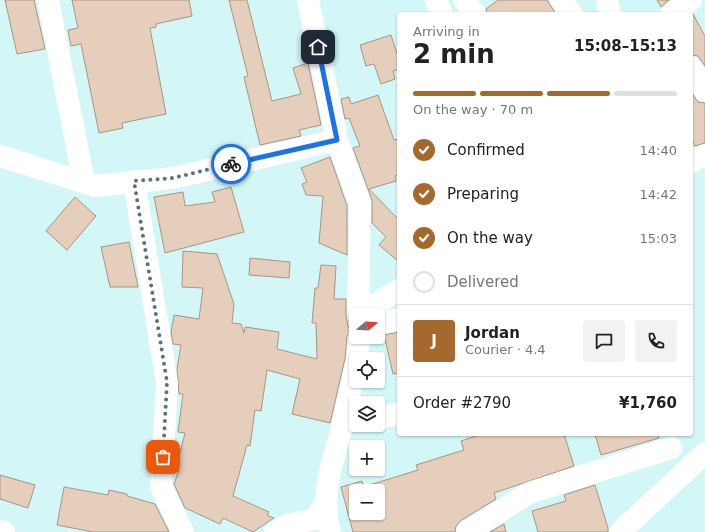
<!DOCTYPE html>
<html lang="en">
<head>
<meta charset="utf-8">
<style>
  :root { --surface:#fff; --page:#f2f2f2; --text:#222; --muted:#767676; --line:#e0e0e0; --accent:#a6692d }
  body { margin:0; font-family:"DejaVu Sans",sans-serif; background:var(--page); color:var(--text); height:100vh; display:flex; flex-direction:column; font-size:15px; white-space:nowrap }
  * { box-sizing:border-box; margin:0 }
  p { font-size:13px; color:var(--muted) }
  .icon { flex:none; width:22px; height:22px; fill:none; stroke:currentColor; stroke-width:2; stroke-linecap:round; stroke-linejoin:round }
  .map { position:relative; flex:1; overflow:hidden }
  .panel { position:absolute; left:397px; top:12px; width:296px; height:424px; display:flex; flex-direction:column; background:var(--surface); border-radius:4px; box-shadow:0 1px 3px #0004 }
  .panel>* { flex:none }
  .needle { width:26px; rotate:72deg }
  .tools { position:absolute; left:349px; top:308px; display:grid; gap:8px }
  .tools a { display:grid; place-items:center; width:36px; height:36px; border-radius:4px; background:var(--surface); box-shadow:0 1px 3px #0004; font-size:20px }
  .pin { position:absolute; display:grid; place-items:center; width:34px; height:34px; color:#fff; margin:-17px; border-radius:8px; box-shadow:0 2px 6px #0006 }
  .courier { position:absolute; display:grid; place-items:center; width:40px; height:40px; margin:-20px; border:3px solid #1a73e8; border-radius:50%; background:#fff; color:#222; box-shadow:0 1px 5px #0007 }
  .headline em { font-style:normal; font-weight:800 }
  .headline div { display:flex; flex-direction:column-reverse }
  .headline { display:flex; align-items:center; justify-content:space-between; height:68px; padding:0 16px }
  h1 { font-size:26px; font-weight:800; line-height:30px }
  .bar { display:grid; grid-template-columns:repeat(4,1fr); gap:6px 4px; align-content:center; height:48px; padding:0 16px }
  .bar i { height:5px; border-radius:3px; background:var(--line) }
  .bar .active { background:var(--accent) }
  .bar p { grid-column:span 4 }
  .line { display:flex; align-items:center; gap:10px; padding:0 16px; border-top:1px solid var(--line) }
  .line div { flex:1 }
  .round { display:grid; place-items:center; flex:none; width:42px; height:42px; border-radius:4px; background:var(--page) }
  ol { padding:0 16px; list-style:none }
  li { display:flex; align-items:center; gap:12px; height:44px }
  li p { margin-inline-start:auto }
  li .icon { padding:4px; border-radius:50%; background:var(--accent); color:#fff; stroke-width:4 }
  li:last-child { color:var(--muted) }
  li i { width:22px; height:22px; border:2px solid var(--line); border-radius:50% }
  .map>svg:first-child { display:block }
  .building { fill:#e5cebb; stroke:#a99482; fill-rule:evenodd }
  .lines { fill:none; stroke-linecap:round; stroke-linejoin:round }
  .minor { stroke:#fff; stroke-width:22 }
  .done { stroke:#5d7373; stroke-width:4; stroke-dasharray:0 7.2 }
  .route { stroke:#1a73e8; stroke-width:5 }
</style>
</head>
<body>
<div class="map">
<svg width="705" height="532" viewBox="0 0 705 532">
  <rect width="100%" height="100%" fill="#d3f6f6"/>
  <path class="building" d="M 5,0 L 34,0 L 45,49 L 17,54 Z
    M 72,0 L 189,0 L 192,16 L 156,24 L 156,27 L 150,28 L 166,114 L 122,123 L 123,128 L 99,133 L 81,44 L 71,46 L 68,30 L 78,28 Z
    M 229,0 L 247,0 L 272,101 L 301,94 L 293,68 L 308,63 L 321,125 L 299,130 L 301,136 L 260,145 L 244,77 L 248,76 Z
    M 498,0 L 547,0 L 556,14 L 487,14 L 486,9 Z
    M 657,0 L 669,0 L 661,7 Z
    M 693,14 L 705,36 L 705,66 L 698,56 L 691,55 L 691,15 Z
    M 391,35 L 399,60 L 399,69 L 393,71 L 395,79 L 381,84 L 374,64 L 366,66 L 360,45 Z
    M 691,92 L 698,102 L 705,103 L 705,143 L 695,146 L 691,139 Z
    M 378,95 L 394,140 L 399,139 L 399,175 L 395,176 L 396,181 L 369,189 L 399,220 L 399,262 L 379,245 L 386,237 L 372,223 L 372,200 L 353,148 L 360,146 L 349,118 L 345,119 L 341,99 L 349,97 L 351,104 Z
    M 330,157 L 347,206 L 347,255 L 319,243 L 323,196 L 306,195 L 302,184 L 307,182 L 301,168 Z
    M 231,187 L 244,232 L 165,253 L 154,197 L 183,192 L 185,206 L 215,202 L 212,192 Z
    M 75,197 L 96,216 L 67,250 L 46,231 Z
    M 129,242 L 138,287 L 110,287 L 101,247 Z
    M 183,251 L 217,254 L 234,304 L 232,323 L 241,324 L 244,333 L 245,327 L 279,332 L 277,349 L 317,359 L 316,323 L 312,323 L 315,288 L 318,288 L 321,265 L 336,266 L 334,299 L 346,299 L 346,315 L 348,327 L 352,327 L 347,336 L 345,359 L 330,423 L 292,414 L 300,379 L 267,370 L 261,411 L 255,410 L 250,446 L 247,445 L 233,496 L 269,512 L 267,515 L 274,518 L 253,532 L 223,518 L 220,524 L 185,508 L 174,484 L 179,470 L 176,469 L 185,433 L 178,432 L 183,394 L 179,394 L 177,369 L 181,345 L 173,344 L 171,332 L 174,315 L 199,319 L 203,288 L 182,287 Z
    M 250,258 L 290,262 L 289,278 L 249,275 Z
    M 399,332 L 399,373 L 393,374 L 384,335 Z
    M 482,434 L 564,434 L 574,466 L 494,493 L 496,499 L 460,521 L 456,526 L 455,532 L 353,532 L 341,487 L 362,481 L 363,487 L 418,470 L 416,465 L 464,450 L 461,441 ZM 356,491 L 378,491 L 378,513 L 356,513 Z
    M 595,434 L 658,434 L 659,438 L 601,455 Z
    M 0,475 L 35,485 L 28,508 L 0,499 Z
    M 595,485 L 608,528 L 608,532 L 538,532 L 532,511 L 566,501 L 564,495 Z
    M 64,487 L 108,495 L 109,490 L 127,494 L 127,496 L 155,504 L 169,532 L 93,532 L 57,525 Z
    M 504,524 L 506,532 L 490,532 Z"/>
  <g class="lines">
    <path class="minor" d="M 48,0 L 84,182
      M 308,0 L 337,140 L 360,204 L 358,315
      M 436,0 L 442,14
      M 464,0 L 475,14
      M 561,0 L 572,14
      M 607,0 L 610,14
      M 671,14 L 691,0
      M 691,67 L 705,91
      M 0,156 L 95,186 L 173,178 L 337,140
      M 691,162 L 705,155
      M 134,181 L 167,383 L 161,487 L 183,532
      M 358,314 L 399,290
      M 378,324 L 399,319
      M 357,359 L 359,337
      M 378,419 L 399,413
      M 0,531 L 4,532
      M 275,532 L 290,524 L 315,519 L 325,504
      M 330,532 C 320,490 332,466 342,427 C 347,406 351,385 356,364
      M 467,532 L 529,493 L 671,448
      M 620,532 L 705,453"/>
  </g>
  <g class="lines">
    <path class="done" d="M 163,457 L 167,382 L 134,181 L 173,178 L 231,164"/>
    <path class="route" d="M 231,164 L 337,140 L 318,47"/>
  </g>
</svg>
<div class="tools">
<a><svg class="needle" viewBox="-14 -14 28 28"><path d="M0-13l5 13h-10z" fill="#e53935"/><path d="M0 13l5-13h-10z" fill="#767676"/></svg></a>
<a><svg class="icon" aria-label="locate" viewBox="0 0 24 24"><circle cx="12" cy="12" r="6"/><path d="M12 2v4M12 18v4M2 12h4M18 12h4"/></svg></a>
<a><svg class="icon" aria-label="layers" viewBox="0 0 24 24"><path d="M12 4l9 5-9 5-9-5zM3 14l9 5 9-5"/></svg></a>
<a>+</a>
<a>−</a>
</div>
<div class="pin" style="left:163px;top:457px;background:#ea580c"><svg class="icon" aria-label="bag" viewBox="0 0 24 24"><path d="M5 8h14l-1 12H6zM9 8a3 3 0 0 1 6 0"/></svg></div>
<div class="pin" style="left:318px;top:47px;background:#1f2937"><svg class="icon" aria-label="home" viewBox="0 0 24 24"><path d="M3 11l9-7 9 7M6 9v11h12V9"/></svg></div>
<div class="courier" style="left:231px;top:164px"><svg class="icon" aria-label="bike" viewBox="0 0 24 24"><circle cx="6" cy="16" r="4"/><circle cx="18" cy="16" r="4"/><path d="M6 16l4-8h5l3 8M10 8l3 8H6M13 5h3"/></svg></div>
<section class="panel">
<div class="headline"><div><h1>2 min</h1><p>Arriving in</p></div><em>15:08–15:13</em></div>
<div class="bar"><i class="active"></i><i class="active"></i><i class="active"></i><i></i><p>On the way · 70 m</p></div>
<ol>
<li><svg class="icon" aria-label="check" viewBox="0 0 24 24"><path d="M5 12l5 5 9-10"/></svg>Confirmed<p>14:40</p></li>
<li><svg class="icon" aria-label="check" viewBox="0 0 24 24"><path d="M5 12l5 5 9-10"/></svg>Preparing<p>14:42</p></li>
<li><svg class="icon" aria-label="check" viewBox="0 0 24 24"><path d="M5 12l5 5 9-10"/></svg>On the way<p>15:03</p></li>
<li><i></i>Delivered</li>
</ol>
<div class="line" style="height:72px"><b class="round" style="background:var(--accent);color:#fff">J</b><div><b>Jordan</b><p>Courier · 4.4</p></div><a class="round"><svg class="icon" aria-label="chat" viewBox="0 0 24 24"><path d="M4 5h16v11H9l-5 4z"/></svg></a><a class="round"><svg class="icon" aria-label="phone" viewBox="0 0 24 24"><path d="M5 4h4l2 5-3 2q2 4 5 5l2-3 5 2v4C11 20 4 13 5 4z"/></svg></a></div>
<div class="line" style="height:52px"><div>Order #2790</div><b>¥1,760</b></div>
</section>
</div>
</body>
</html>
